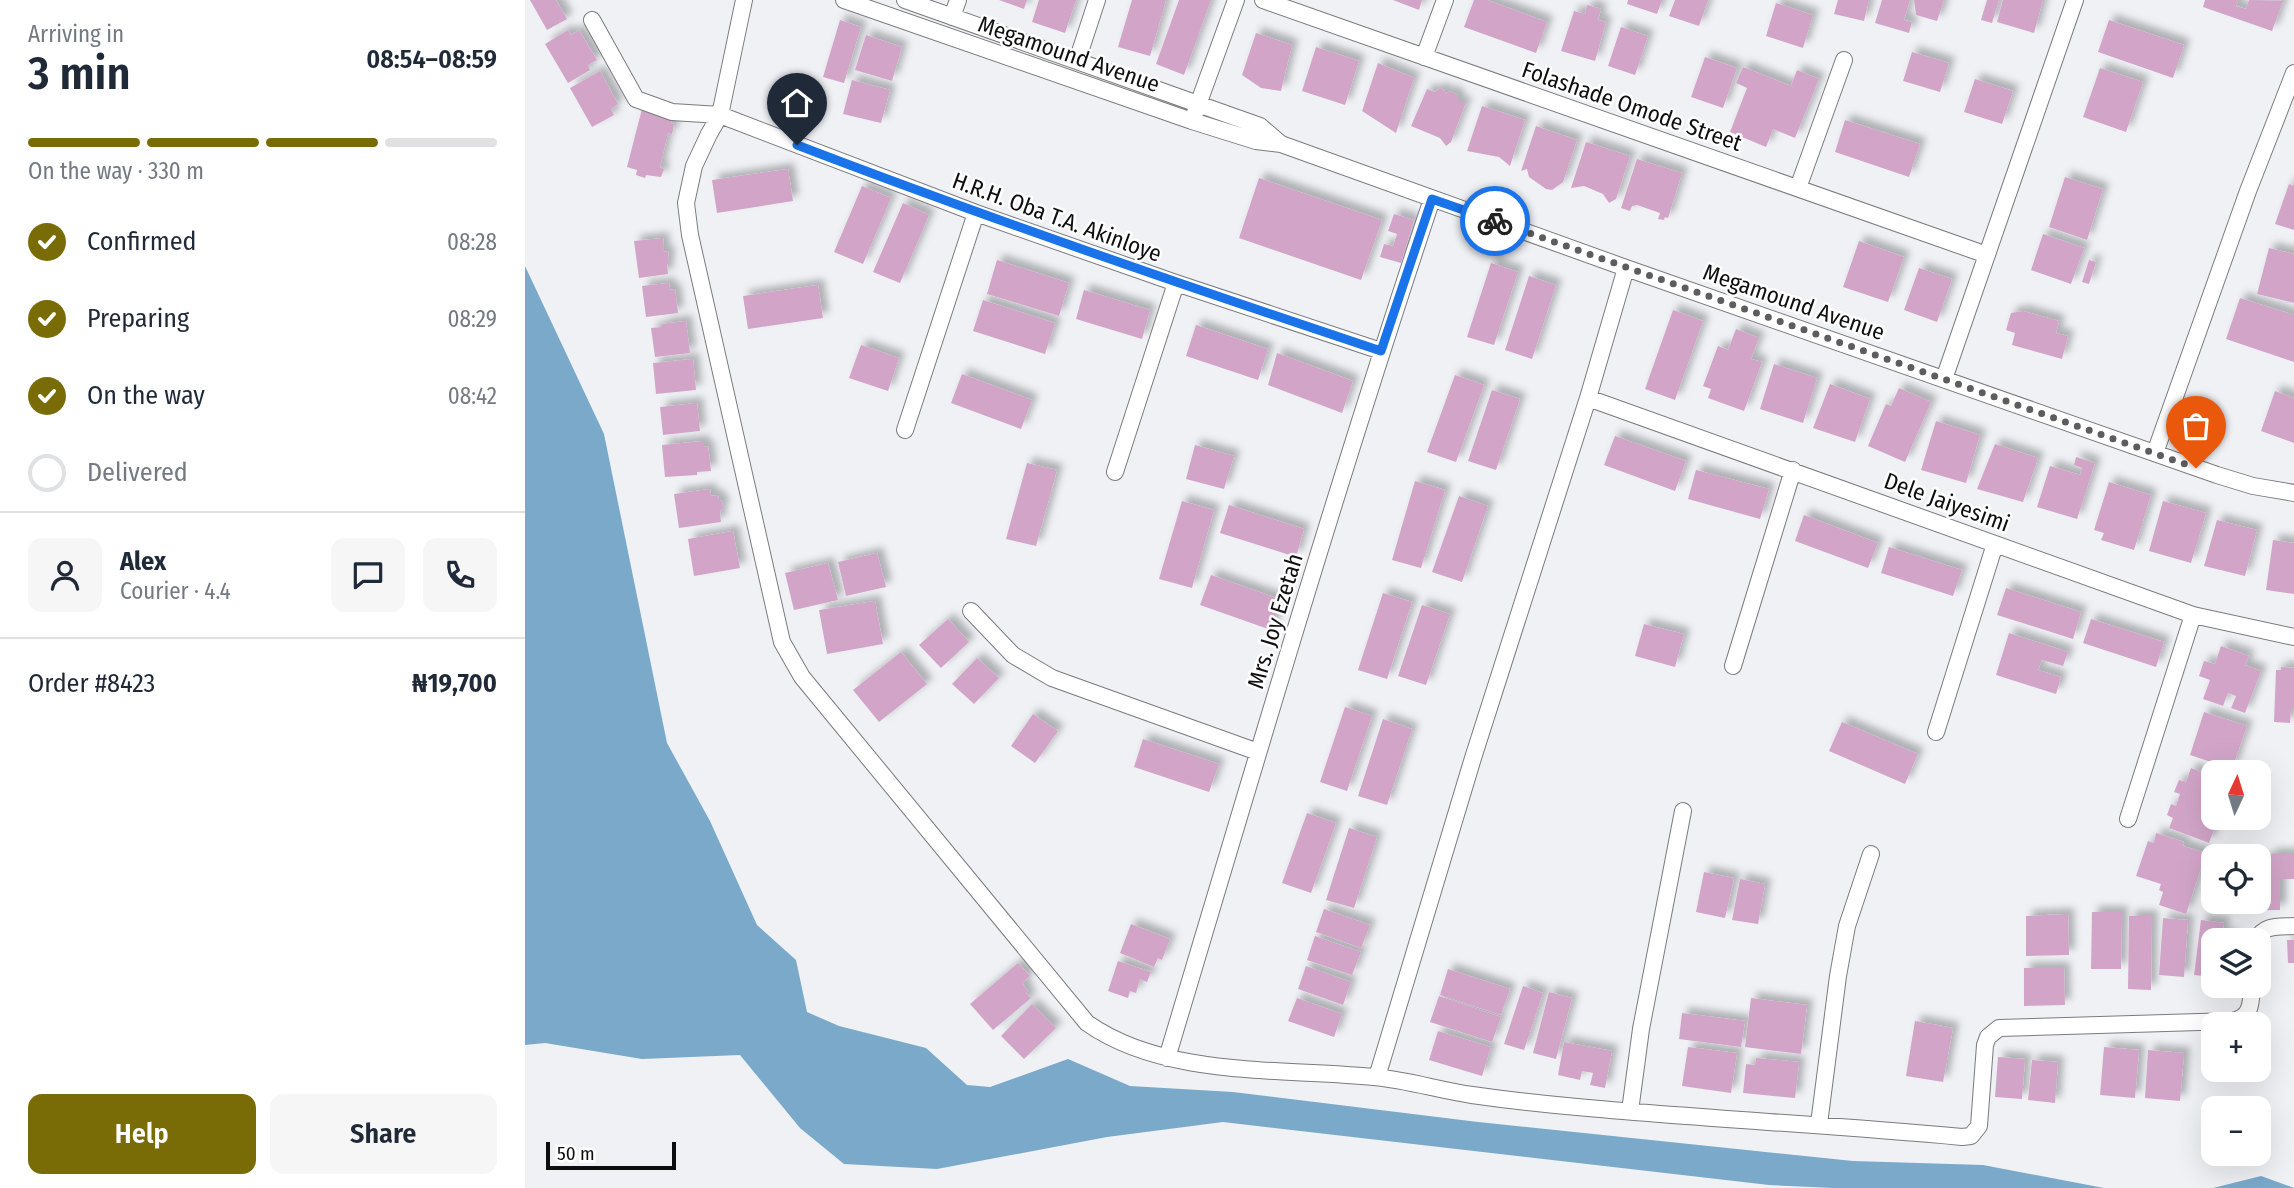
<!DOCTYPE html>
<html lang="en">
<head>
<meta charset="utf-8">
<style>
  :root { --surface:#fff; --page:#f6f6f7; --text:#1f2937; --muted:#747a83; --line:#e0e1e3; --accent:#796c07 }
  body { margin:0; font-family:"Fira Sans Condensed",sans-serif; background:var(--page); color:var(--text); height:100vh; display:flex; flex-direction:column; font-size:26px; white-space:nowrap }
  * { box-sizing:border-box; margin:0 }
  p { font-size:23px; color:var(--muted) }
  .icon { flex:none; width:38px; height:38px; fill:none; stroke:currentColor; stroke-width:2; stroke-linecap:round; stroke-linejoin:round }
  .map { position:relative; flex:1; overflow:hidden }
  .panel { display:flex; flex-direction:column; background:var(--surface); width:525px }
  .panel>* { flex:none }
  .needle { width:46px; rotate:4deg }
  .fabs { position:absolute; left:1676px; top:760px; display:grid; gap:14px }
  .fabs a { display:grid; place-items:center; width:70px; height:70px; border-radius:14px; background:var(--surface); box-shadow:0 7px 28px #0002; font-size:35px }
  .scale { position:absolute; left:21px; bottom:18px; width:130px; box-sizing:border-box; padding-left:7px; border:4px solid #0e0e0f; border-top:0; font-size:19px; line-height:24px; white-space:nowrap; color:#0e0e0f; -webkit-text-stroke:5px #fefeff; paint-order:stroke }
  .pin { position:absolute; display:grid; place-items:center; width:60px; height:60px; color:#fff; margin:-72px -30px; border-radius:50% 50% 50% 0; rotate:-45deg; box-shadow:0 0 7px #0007 }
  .pin .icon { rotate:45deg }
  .courier { position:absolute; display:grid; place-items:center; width:70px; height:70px; margin:-35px; border:5px solid #1a73e8; border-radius:50%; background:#fff; color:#222; box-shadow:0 2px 9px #0007 }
  .headline em { font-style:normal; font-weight:600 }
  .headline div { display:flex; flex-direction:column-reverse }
  .headline { display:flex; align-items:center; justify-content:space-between; height:119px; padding:0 28px }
  h1 { font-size:46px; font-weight:600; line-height:52px }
  .bar { display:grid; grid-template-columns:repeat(4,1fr); gap:10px 7px; align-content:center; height:84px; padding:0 28px }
  .bar i { height:9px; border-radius:5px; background:var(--line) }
  .bar .active { background:var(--accent) }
  .bar p { grid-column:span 4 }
  .line { display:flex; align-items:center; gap:18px; padding:0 28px; border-top:2px solid var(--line) }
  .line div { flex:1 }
  .round { display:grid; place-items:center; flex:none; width:74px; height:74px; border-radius:14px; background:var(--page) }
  ol { padding:0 28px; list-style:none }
  li { display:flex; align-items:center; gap:21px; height:77px }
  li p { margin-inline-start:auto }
  li .icon { padding:7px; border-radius:50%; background:var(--accent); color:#fff; stroke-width:4 }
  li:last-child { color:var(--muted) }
  li i { width:38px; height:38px; border:4px solid var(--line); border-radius:50% }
  .primary-button { display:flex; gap:14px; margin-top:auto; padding:14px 28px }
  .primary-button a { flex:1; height:80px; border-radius:14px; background:var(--accent); color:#fff; font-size:28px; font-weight:600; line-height:80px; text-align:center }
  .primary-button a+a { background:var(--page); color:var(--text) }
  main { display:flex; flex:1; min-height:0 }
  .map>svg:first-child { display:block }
  .water { fill:#7aa9ca }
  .building { fill:#d2a5c8; filter:url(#shadow) }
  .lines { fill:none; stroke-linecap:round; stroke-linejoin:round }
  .minor-casing { stroke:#7a7b7f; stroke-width:18 }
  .minor { stroke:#fff; stroke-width:16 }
  .done { stroke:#5d5d60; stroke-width:7; stroke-dasharray:0 12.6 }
  .route { stroke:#1a73e8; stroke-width:9 }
  .labels { text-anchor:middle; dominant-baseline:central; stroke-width:5; stroke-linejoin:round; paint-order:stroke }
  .street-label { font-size:23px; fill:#0e0e0f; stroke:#fefeff }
</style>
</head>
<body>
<main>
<section class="panel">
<div class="headline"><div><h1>3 min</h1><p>Arriving in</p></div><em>08:54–08:59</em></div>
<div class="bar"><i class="active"></i><i class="active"></i><i class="active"></i><i></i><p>On the way · 330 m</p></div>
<ol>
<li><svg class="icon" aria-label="check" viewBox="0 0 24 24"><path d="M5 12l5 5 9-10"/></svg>Confirmed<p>08:28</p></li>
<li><svg class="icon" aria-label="check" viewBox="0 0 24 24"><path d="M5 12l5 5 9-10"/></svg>Preparing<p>08:29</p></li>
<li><svg class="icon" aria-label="check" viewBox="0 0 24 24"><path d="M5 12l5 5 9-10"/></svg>On the way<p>08:42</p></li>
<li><i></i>Delivered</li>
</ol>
<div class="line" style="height:126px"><a class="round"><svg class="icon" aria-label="person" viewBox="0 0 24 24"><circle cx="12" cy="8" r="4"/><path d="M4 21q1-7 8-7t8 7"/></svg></a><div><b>Alex</b><p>Courier · 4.4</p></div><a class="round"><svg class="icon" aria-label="chat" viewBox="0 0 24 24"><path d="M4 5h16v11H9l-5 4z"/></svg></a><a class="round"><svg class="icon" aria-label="phone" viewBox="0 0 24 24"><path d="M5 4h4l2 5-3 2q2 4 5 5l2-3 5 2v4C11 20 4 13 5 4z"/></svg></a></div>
<div class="line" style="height:91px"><div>Order #8423</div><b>₦19,700</b></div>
<div class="primary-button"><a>Help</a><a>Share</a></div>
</section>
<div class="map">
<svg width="1769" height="1188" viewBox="0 0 1769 1188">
  <defs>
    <filter id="shadow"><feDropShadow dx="6" dy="-6" stdDeviation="3.5" flood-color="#0004"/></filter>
  </defs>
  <rect width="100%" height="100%" fill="#eff1f5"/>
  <path class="water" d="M 0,266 L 79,434 L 142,743 L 185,821 L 232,925 L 271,960 L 282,1012 L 314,1026 L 401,1048 L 442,1085 L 465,1087 L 543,1059 L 605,1086 L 708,1092 L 953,1122 L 1328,1161 L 1458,1165 L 1579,1188 L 1308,1188 L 1244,1185 L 698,1122 L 582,1137 L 412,1169 L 319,1164 L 275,1128 L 215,1055 L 117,1059 L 20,1043 L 0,1045 Z
    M 1736,1176 L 1769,1188 L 1688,1188 Z"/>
  <path class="building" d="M 5,0 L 31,0 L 42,19 L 22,30 Z
    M 474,0 L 502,0 L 499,9 Z
    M 514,0 L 551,0 L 540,33 L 507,22 Z
    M 607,0 L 641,0 L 625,56 L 593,47 Z
    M 654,0 L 686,0 L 659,75 L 631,64 Z
    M 868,0 L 897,0 L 894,10 Z
    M 949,0 L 962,0 L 1022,22 L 1011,53 L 939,27 Z
    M 1103,0 L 1137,0 L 1132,14 L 1102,4 Z
    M 1150,0 L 1183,0 L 1174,26 L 1144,16 Z
    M 1313,0 L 1344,0 L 1339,21 L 1309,14 Z
    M 1357,0 L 1385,0 L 1379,20 L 1387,22 L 1384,33 L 1350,23 Z
    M 1389,0 L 1419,0 L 1412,21 L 1391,15 Z
    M 1462,0 L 1474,0 L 1467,23 L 1456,20 Z
    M 1478,0 L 1518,0 L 1509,33 L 1472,22 Z
    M 1680,0 L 1713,0 L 1711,6 L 1721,9 L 1724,0 L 1758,1 L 1747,31 L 1678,7 Z
    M 1251,3 L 1288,15 L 1278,48 L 1241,36 Z
    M 1062,5 L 1076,9 L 1073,20 L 1081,22 L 1070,61 L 1036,51 L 1049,11 L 1060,14 Z
    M 315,20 L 336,27 L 319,83 L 298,77 Z
    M 1584,20 L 1659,45 L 1648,78 L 1573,52 Z
    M 1096,27 L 1123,36 L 1110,75 L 1083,66 Z
    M 43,30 L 46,35 L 54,30 L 72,60 L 63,65 L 65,70 L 43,83 L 20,44 Z
    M 731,33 L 767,45 L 756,91 L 736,88 L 717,75 Z
    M 341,35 L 377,47 L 367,81 L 330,70 Z
    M 791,47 L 834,61 L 820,105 L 777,91 Z
    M 1387,52 L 1424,63 L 1415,92 L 1378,81 Z
    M 1180,57 L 1212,68 L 1198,108 L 1166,97 Z
    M 853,63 L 889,78 L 871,133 L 837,111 Z
    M 1218,67 L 1266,86 L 1272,70 L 1294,79 L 1270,138 L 1248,129 L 1241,147 L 1205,132 L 1222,88 L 1211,83 Z
    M 1575,68 L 1618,82 L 1601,132 L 1558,117 Z
    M 75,71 L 93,104 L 86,109 L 89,115 L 67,127 L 45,88 Z
    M 1450,79 L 1488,91 L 1477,124 L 1439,112 Z
    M 327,80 L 365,90 L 356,123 L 318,114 Z
    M 915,88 L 919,90 L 921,94 L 925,91 L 933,95 L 933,102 L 941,102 L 926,142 L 921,146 L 915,138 L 886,126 L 902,89 L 910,92 Z
    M 957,106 L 1000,120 L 985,166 L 974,157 L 942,151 Z
    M 117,109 L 148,117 L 146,123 L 149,124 L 147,134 L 143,133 L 135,167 L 139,169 L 136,177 L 121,175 L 120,178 L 111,175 L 112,170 L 102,167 Z
    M 1320,120 L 1395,144 L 1384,177 L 1310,152 Z
    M 1011,126 L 1052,140 L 1038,182 L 1027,190 L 1021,189 L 1004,177 L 1002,169 L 996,171 Z
    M 1061,142 L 1105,156 L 1091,199 L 1084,203 L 1078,194 L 1059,186 L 1046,188 Z
    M 1112,159 L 1157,173 L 1143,218 L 1140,217 L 1139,220 L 1133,219 L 1135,213 L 1112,205 L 1107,206 L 1105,211 L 1096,208 Z
    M 263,169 L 268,201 L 192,213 L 187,180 Z
    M 1540,177 L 1578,189 L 1562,240 L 1524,227 Z
    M 734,178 L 857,220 L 836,280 L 714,238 Z
    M 1764,184 L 1769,186 L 1769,230 L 1750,224 Z
    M 337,186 L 366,198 L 338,264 L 309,252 Z
    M 378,203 L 404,215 L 375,283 L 348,272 Z
    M 869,214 L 889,220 L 876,263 L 855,257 L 859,244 L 868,246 L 872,234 L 863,231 Z
    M 1518,234 L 1559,248 L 1546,284 L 1506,270 Z
    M 138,238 L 139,252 L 143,251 L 144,264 L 142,264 L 143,274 L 114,278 L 109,241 Z
    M 1334,241 L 1379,257 L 1363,302 L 1318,287 Z
    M 1744,248 L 1769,254 L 1769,303 L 1732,294 Z
    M 472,260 L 544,283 L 534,316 L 462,294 Z
    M 1564,260 L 1571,262 L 1564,284 L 1557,282 Z
    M 966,263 L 993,272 L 969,345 L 942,337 Z
    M 1394,268 L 1427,279 L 1412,322 L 1379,310 Z
    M 1004,276 L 1031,285 L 1007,359 L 980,350 Z
    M 144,283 L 145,290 L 150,289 L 153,313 L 121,317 L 117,286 Z
    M 293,285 L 298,318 L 223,329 L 218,296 Z
    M 559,290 L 625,310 L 617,339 L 551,319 Z
    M 1715,298 L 1769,315 L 1769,362 L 1701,339 Z
    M 458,300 L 530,323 L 520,354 L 448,331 Z
    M 1148,310 L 1178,321 L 1150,400 L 1120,389 Z
    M 1498,311 L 1534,321 L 1531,333 L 1543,336 L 1537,359 L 1487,345 L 1490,333 L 1481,330 L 1486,313 Z
    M 161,321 L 165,353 L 130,357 L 126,328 L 137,327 L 137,324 Z
    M 671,325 L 743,349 L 733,380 L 661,356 Z
    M 1211,329 L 1234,338 L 1226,359 L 1237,362 L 1219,411 L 1183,398 L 1186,389 L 1178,386 L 1193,346 L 1203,350 Z
    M 336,345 L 374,358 L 363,391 L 324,378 Z
    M 752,353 L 828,381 L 817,413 L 743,385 Z
    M 168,359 L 171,390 L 131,394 L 128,363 Z
    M 1249,364 L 1292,378 L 1278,423 L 1235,409 Z
    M 437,374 L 507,400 L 496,429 L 426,403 Z
    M 930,375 L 959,385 L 931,462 L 902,452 Z
    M 1305,384 L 1345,399 L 1330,442 L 1288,428 Z
    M 1374,388 L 1406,402 L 1380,462 L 1343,446 L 1361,404 L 1366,406 Z
    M 967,390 L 995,399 L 971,470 L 943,461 Z
    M 1750,391 L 1769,398 L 1769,443 L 1736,431 Z
    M 172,403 L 175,431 L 138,435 L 135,407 Z
    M 1411,421 L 1455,435 L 1441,483 L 1396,470 Z
    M 1090,436 L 1161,461 L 1150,491 L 1079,465 Z
    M 179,441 L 179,447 L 183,446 L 186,471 L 172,472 L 172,475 L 140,477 L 137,445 Z
    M 1470,444 L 1513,458 L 1498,502 L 1452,489 Z
    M 670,445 L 709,456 L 699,489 L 661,479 Z
    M 1551,457 L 1570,463 L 1552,519 L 1512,507 L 1525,466 L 1555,475 L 1557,468 L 1549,465 Z
    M 502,463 L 532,470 L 511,546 L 481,539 Z
    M 1171,470 L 1244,489 L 1235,519 L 1163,499 Z
    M 890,481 L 920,490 L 896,568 L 867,560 Z
    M 1584,482 L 1626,495 L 1609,550 L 1576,540 L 1579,533 L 1569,530 Z
    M 185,489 L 186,496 L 193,495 L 194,500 L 197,501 L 198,509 L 195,511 L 196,522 L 154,528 L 149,494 Z
    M 934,496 L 963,506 L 937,582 L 907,572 Z
    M 657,501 L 689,510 L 667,588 L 634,579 Z
    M 1638,501 L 1681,513 L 1666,563 L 1624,551 Z
    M 704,505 L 779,529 L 771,557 L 695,533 Z
    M 1279,515 L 1353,543 L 1343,568 L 1270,541 Z
    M 1692,520 L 1732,530 L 1720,576 L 1679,566 Z
    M 208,531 L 215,568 L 169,576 L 163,539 Z
    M 1748,540 L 1769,543 L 1769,594 L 1741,590 Z
    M 1364,547 L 1437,570 L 1428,596 L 1356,573 Z
    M 352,553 L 361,587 L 321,596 L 313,562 Z
    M 303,563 L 313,600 L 269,610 L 260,573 Z
    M 686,575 L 757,600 L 746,630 L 675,605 Z
    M 1481,588 L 1556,612 L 1548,639 L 1472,615 Z
    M 858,593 L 887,602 L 862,679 L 833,670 Z
    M 350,601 L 358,644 L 302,654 L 294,610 Z
    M 897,605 L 925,614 L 901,685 L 873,676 Z
    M 423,619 L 444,642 L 416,668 L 394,645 Z
    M 1566,619 L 1639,642 L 1631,667 L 1558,643 Z
    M 1119,624 L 1159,634 L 1150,667 L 1110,656 Z
    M 1484,633 L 1543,652 L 1538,666 L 1517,660 L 1513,670 L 1536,677 L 1531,694 L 1471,675 Z
    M 1696,646 L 1724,656 L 1720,665 L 1736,671 L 1720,713 L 1706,708 L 1711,696 L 1703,693 L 1698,706 L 1678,699 L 1685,680 L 1674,676 L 1679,661 L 1690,664 Z
    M 376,652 L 402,684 L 354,722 L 328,690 Z
    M 452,658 L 474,678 L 449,704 L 427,684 Z
    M 1756,667 L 1769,668 L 1769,708 L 1766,708 L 1765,723 L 1749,722 L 1751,670 L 1756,670 Z
    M 820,707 L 847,716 L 822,791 L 795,782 Z
    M 1679,712 L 1722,726 L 1707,769 L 1665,755 Z
    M 508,714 L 533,731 L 510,763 L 486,746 Z
    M 858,719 L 887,729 L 862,805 L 833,796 Z
    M 1317,722 L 1393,754 L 1380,784 L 1304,751 Z
    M 618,739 L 694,764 L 684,792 L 609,767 Z
    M 1666,768 L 1689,777 L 1689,817 L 1694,817 L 1684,843 L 1644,828 L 1648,818 L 1642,815 L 1646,804 L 1651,806 L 1655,794 L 1649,792 L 1654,780 L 1661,782 Z
    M 782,813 L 811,823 L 786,893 L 757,883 Z
    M 824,828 L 852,837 L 829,908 L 801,900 Z
    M 1631,833 L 1659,842 L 1658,846 L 1681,853 L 1661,914 L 1634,905 L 1638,892 L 1634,890 L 1636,884 L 1611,876 L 1623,841 L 1629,843 Z
    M 1745,854 L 1769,854 L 1769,879 L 1755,879 L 1755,910 L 1732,910 L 1732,901 L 1734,901 L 1734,859 L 1745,859 Z
    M 1179,872 L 1209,878 L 1200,918 L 1171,912 Z
    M 1215,879 L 1240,884 L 1233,924 L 1207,920 Z
    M 799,909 L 845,925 L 836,948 L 791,932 Z
    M 1567,912 L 1597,912 L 1596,969 L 1566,969 Z
    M 1543,914 L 1544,955 L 1501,956 L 1501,916 Z
    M 1604,916 L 1627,916 L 1626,990 L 1603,989 Z
    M 1638,918 L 1663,920 L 1659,977 L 1634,975 Z
    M 1676,920 L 1699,923 L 1697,934 L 1707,935 L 1707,940 L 1689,940 L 1689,977 L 1669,975 Z
    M 606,924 L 645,939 L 637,960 L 633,958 L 629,967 L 595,953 Z
    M 790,936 L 836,952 L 827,975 L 782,960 Z
    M 1762,940 L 1769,940 L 1769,963 L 1763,963 Z
    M 593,961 L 626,972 L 622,982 L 615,979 L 611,993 L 605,991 L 603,998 L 583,991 Z
    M 493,963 L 505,976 L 497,983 L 503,991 L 501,993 L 506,998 L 468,1030 L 445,1004 Z
    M 781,966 L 826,982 L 818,1005 L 773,989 Z
    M 1499,968 L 1539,968 L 1540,1005 L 1499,1006 Z
    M 923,969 L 985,989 L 976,1015 L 915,995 Z
    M 998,986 L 1018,993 L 999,1050 L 979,1044 Z
    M 1024,992 L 1047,998 L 1031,1059 L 1008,1053 Z
    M 914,996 L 976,1017 L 967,1042 L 905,1022 Z
    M 772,998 L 817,1014 L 809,1037 L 763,1021 Z
    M 1226,998 L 1282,1005 L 1276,1054 L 1220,1047 Z
    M 507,1004 L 531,1028 L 499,1059 L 476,1036 Z
    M 1157,1013 L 1220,1021 L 1216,1047 L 1154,1039 Z
    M 1390,1021 L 1428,1028 L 1418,1082 L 1381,1076 Z
    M 913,1031 L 966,1047 L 957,1076 L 904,1060 Z
    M 1039,1042 L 1087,1051 L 1080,1088 L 1065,1085 L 1068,1073 L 1057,1071 L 1055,1080 L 1033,1075 Z
    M 1163,1047 L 1212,1053 L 1206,1093 L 1157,1086 Z
    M 1579,1047 L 1614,1050 L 1610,1098 L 1575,1095 Z
    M 1623,1050 L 1659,1053 L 1655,1101 L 1620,1098 Z
    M 1473,1057 L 1500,1059 L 1497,1099 L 1470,1097 Z
    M 1231,1058 L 1274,1062 L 1270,1098 L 1218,1093 L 1221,1064 L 1230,1065 Z
    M 1507,1060 L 1533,1062 L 1530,1103 L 1503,1100 Z"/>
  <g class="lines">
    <g class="minor-casing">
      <path id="minor" d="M 219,0 L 195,115 L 184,134 L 169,166 L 161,203 L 165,235 L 257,642 L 277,677 L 562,1023 C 640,1078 757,1068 849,1077 C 882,1080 914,1090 947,1095 C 982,1100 1018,1104 1052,1107 C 1181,1119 1309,1125 1437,1137 L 1446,1136 L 1454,1126 L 1460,1045 L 1463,1037 L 1474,1028 L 1708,1021 C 1727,1017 1726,1002 1727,985
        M 319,0 L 667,121 L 731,141 L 756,144 L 1101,268 L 1692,475 L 1728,486 L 1769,493
        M 380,0 L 735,126 L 756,144
        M 738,0 L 1462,255
        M 427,17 L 433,0
        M 67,20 L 111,99 L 147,112 L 195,115 L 451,213 L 651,283 L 856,351
        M 899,57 L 920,0
        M 552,61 L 572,0
        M 670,113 L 711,0
        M 1273,188 L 1319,60
        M 1419,379 L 1550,0
        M 1063,398 L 1668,615 L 1769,637
        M 380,430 L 451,213
        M 1630,453 L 1723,191 L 1769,73
        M 590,472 L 651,283
        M 446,611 L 488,655 L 527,678 L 733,752
        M 1208,666 L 1268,470
        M 1411,732 L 1470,544
        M 1603,819 L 1668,615
        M 1732,940 C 1738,924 1755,927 1769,926
        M 642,1058 C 728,771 812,483 907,199
        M 852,1077 L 948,758 L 1063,398 L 1101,268
        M 1105,1111 L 1116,1029 L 1158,811
        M 1294,1124 L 1313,976 L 1322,926 L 1346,854"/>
    </g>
    <use href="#minor" class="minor"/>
  </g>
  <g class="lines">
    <path class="done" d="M 970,221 L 1671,468"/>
    <path class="route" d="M 272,145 C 465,219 660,286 856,351 L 907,199 L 970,221"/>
  </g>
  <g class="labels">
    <g class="street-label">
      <text transform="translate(544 54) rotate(19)">Megamound Avenue</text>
      <text transform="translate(1107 106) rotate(19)">Folashade Omode Street</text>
      <text transform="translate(532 217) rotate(20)">H.R.H. Oba T.A. Akinloye</text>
      <text transform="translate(1269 302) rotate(19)">Megamound Avenue</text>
      <text transform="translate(1422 502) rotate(20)">Dele Jaiyesimi</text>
      <text transform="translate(750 621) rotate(-73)">Mrs. Joy Ezetah</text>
    </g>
  </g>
</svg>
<div class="fabs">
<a><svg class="needle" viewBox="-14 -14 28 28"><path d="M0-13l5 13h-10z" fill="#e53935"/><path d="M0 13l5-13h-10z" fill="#747a83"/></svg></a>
<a><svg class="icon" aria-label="locate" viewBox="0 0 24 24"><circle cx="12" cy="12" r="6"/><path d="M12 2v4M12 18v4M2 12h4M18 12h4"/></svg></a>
<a><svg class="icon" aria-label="layers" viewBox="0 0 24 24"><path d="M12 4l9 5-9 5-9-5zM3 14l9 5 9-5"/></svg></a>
<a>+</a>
<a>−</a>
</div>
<div class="scale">50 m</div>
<div class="pin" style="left:1671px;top:468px;background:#ea580c"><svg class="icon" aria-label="bag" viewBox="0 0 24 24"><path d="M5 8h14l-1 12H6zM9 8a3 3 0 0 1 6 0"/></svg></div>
<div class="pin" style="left:272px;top:145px;background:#1f2937"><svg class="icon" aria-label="home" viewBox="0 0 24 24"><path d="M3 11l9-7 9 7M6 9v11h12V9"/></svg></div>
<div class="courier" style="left:970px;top:221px"><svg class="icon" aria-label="bike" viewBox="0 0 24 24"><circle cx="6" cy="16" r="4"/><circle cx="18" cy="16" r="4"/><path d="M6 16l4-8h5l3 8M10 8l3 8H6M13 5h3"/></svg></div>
</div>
</main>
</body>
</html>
